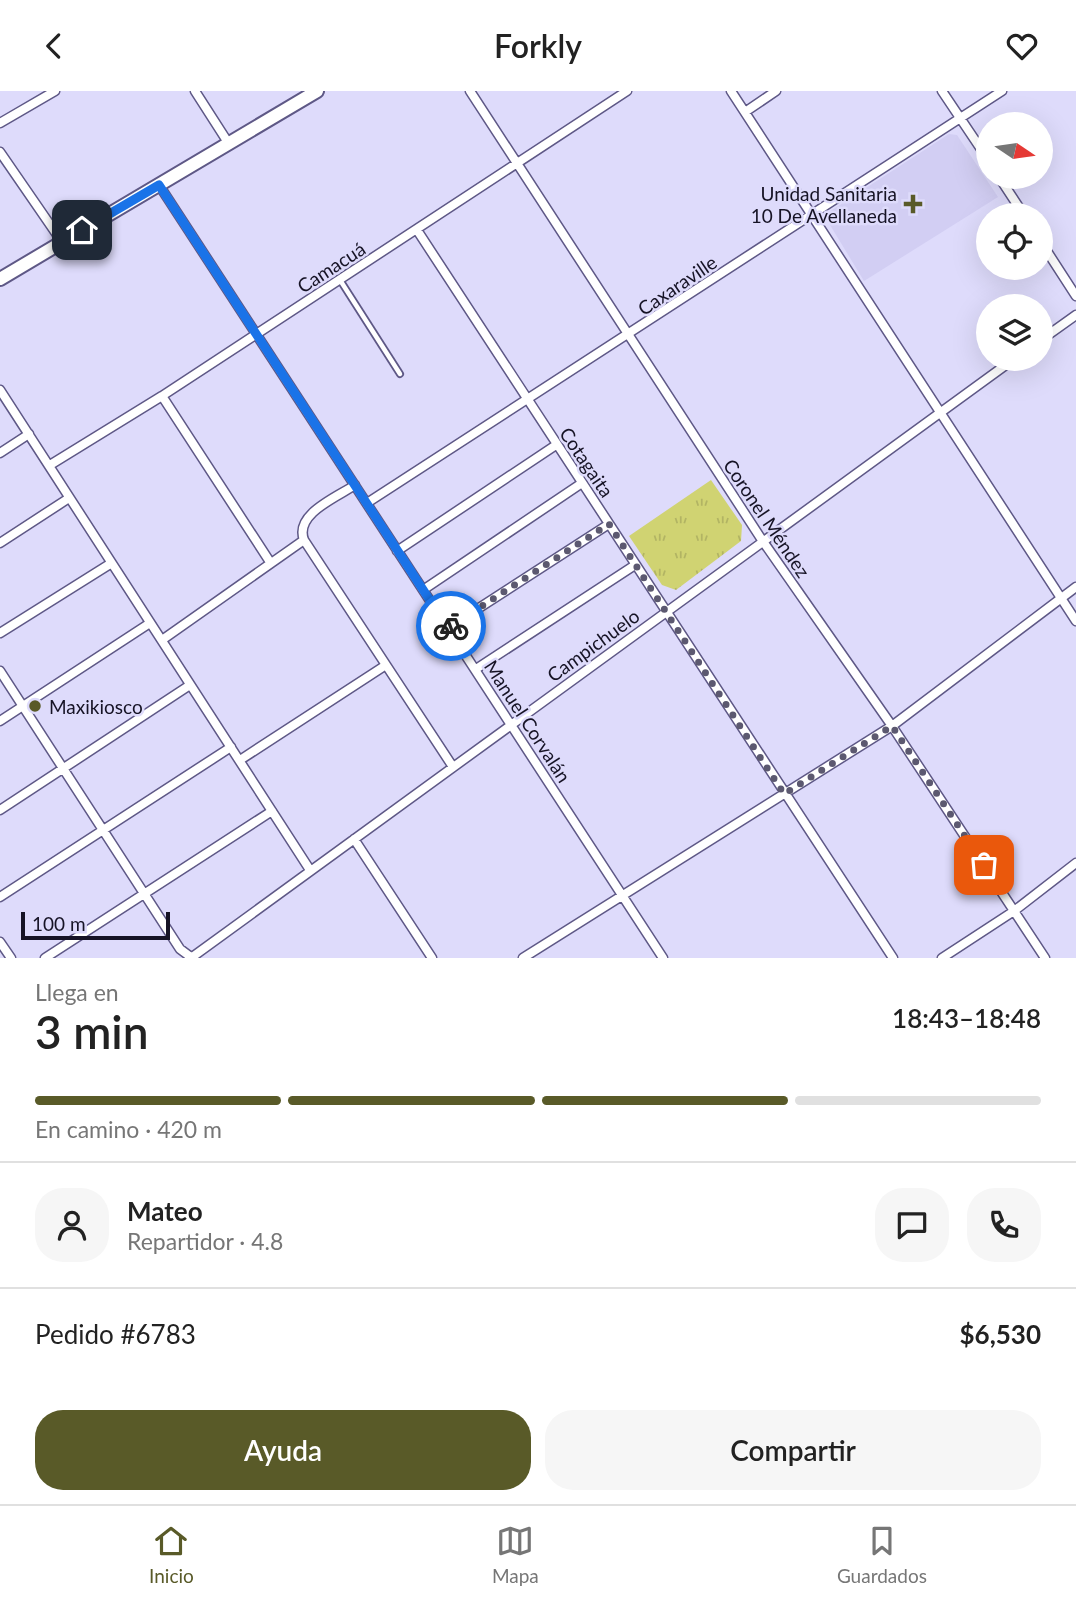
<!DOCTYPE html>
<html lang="es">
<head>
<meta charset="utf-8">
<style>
  :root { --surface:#fff; --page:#f6f6f6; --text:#222; --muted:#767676; --line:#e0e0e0; --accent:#595a28 }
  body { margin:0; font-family:Lato,sans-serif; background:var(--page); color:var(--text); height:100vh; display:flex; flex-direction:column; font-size:26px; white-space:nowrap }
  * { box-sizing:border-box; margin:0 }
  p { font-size:23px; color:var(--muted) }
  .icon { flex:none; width:38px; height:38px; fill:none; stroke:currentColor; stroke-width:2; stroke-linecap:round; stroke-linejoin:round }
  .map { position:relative; height:867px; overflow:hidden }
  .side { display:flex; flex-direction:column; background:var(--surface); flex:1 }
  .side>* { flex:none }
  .needle { width:46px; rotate:103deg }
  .fabs { position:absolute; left:976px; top:21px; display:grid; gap:14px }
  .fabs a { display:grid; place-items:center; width:77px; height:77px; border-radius:50%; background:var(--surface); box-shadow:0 7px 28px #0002; font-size:35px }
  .scale { position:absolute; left:21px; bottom:18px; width:149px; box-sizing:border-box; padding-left:7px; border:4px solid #161325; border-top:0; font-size:19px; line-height:24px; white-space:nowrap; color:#161325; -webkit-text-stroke:5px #dedbfb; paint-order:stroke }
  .pin { position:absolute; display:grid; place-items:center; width:60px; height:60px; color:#fff; margin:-30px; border-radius:14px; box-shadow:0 4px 10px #0006 }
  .courier { position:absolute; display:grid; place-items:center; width:70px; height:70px; margin:-35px; border:5px solid #1a73e8; border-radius:50%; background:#fff; color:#222; box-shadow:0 2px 9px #0007 }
  .head em { font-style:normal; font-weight:600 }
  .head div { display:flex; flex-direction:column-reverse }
  .head { display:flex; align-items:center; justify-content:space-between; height:119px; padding:0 35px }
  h1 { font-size:46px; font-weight:600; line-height:52px }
  .bar { display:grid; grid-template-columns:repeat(4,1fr); gap:10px 7px; align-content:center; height:84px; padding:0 35px }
  .bar i { height:9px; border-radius:5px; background:var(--line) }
  .bar .selected { background:var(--accent) }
  .bar p { grid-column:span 4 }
  .line { display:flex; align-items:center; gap:18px; padding:0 35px; border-top:2px solid var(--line) }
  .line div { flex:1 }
  .round { display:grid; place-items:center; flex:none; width:74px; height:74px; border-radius:28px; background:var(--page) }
  .button { display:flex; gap:14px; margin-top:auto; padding:14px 35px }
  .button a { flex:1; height:80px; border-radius:28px; background:var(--accent); color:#fff; font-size:28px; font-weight:600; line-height:80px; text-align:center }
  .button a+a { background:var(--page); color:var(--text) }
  header { display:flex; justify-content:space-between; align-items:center; height:91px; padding:0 35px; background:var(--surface); font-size:32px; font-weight:600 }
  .tab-bar { display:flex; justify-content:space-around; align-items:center; height:98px; border-top:2px solid var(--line); background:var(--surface); font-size:19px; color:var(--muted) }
  .tab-bar a { display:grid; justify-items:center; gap:4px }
  .tab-bar .selected { color:var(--accent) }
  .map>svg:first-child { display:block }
  .built { fill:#d2cef3 }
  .park { fill:url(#park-tufts) }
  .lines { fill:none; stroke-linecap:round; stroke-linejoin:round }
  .service-casing { stroke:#5e5886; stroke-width:8 }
  .minor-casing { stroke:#5e5886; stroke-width:11 }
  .primary-casing { stroke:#5e5886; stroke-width:16 }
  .service { stroke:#fff; stroke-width:4.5 }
  .minor { stroke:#fff; stroke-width:8 }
  .primary { stroke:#fff; stroke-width:12 }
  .done { stroke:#5c5970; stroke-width:7; stroke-dasharray:0 12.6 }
  .route { stroke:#1a73e8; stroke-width:9 }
  .poi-dot { fill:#595a28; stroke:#dedbfb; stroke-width:2.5 }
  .labels { text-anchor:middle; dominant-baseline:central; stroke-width:5; stroke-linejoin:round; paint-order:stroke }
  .poi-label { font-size:19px; fill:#161325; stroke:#dedbfb; text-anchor:end }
  .street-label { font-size:19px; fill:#161325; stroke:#dedbfb }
</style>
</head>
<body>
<header><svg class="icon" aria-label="back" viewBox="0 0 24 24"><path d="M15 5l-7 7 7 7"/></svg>Forkly<svg class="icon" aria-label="heart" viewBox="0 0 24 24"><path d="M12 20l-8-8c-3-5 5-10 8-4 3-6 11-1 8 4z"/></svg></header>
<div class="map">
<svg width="1076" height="867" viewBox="0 0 1076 867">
  <defs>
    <pattern id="park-tufts" width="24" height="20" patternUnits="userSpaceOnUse" patternTransform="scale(1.75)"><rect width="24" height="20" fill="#d0d372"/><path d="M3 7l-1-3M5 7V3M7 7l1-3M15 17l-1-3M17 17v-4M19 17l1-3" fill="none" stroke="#b2b463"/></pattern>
  </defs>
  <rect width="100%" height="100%" fill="#dedbfb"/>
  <path class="built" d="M 949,43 L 957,44 L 998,106 L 864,190 L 827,129 L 829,121 Z"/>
  <path class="park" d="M 711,389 L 742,434 L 741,450 L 676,499 L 662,494 L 629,445 Z"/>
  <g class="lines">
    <g class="service-casing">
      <path id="service" d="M 340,189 L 400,283"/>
    </g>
    <g class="minor-casing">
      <path id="minor" d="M 195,0 L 229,53
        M 470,0 L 762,449 L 892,635 L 1045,867
        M 731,0 L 1076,530
        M 942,0 L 989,70
        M 745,21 L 776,0
        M 0,32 L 55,0
        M 0,61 L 62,151
        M 999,86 L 1024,124
        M 159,94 L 663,867
        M 417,139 L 893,867
        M 1041,151 L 1076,205
        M 1041,249 L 1076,224
        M 0,299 L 310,779
        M 162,305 L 270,471
        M 0,362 L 29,343
        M 50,374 L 162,305 L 627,0
        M 367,412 L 1002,0
        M 304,449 L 453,676
        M 0,452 L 69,407
        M 397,460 L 556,354
        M 423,499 L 582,392
        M 448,537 L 609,433
        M 0,542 L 110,473
        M 162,549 L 304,449 C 294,423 337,406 355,394
        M 476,578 L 635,474
        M 0,580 L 180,858 L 192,867
        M 0,630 L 150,532
        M 240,669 L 386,574
        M 0,719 L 190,594
        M 354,748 L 432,867
        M 0,806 L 231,656
        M 0,851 L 11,867
        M 45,867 L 272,720
        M 191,867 L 1014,268
        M 523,867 L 892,635 L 1076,496
        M 942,867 L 1014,820 L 1076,772"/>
    </g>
    <g class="primary-casing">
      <path id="primary" d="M 0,188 L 317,0"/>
    </g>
    <use href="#service" class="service"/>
    <use href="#minor" class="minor"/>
    <use href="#primary" class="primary"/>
  </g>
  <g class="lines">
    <path class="done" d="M 451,535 L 609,433 L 784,703 L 892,635 L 984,774"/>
    <path class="route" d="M 82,139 L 159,94 L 448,537 L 451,535"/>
  </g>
  <g class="poi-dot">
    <path d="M909.5 102.5h7v7h7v7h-7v7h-7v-7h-7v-7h7z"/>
    <circle cx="35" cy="615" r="7"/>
  </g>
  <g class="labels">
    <g class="poi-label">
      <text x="897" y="102">Unidad Sanitaria<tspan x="897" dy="22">10 De Avellaneda</tspan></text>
      <text x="49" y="615" text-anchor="start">Maxikiosco</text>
    </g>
    <g class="street-label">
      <text transform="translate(331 176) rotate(-33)">Camacuá</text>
      <text transform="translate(677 194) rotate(-34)">Caxaraville</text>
      <text transform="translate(587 371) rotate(56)">Cotagaita</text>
      <text transform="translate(767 427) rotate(56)">Coronel Méndez</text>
      <text transform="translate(593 554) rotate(-36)">Campichuelo</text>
      <text transform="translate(528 630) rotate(57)">Manuel Corvalán</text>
    </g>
  </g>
</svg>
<div class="fabs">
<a><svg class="needle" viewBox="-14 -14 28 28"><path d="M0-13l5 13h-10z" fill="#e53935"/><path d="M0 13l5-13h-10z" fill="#767676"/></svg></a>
<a><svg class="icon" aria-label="locate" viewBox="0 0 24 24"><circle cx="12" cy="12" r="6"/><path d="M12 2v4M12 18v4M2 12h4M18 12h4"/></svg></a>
<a><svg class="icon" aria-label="layers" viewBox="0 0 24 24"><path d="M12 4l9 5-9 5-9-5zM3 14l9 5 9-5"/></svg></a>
</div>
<div class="scale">100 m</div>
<div class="pin" style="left:984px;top:774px;background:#ea580c"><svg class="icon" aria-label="bag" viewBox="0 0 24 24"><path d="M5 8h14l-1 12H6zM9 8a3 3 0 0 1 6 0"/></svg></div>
<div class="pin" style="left:82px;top:139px;background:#1f2937"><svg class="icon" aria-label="home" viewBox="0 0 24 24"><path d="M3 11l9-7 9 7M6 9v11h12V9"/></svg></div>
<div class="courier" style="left:451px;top:535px"><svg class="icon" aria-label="bike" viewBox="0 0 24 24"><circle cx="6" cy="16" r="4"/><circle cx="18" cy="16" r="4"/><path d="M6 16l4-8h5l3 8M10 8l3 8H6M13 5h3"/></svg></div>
</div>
<section class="side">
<div class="head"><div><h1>3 min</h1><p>Llega en</p></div><em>18:43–18:48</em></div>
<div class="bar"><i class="selected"></i><i class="selected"></i><i class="selected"></i><i></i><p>En camino · 420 m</p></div>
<div class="line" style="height:126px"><a class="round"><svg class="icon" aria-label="person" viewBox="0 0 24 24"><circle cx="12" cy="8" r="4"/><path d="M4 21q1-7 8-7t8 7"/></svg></a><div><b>Mateo</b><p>Repartidor · 4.8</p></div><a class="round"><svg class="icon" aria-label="chat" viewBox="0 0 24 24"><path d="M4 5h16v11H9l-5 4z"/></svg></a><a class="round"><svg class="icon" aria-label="phone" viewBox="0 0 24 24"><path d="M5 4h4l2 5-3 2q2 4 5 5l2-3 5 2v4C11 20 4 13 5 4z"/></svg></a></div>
<div class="line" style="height:91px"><div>Pedido #6783</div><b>$6,530</b></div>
<div class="button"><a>Ayuda</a><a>Compartir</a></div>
</section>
<nav class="tab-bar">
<a class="selected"><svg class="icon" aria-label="home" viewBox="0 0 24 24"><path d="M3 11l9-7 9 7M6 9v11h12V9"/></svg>Inicio</a>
<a><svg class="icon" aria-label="map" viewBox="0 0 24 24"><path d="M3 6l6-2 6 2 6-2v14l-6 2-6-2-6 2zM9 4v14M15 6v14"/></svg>Mapa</a>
<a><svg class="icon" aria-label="saved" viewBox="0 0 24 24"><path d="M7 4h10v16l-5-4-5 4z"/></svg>Guardados</a>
</nav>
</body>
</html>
